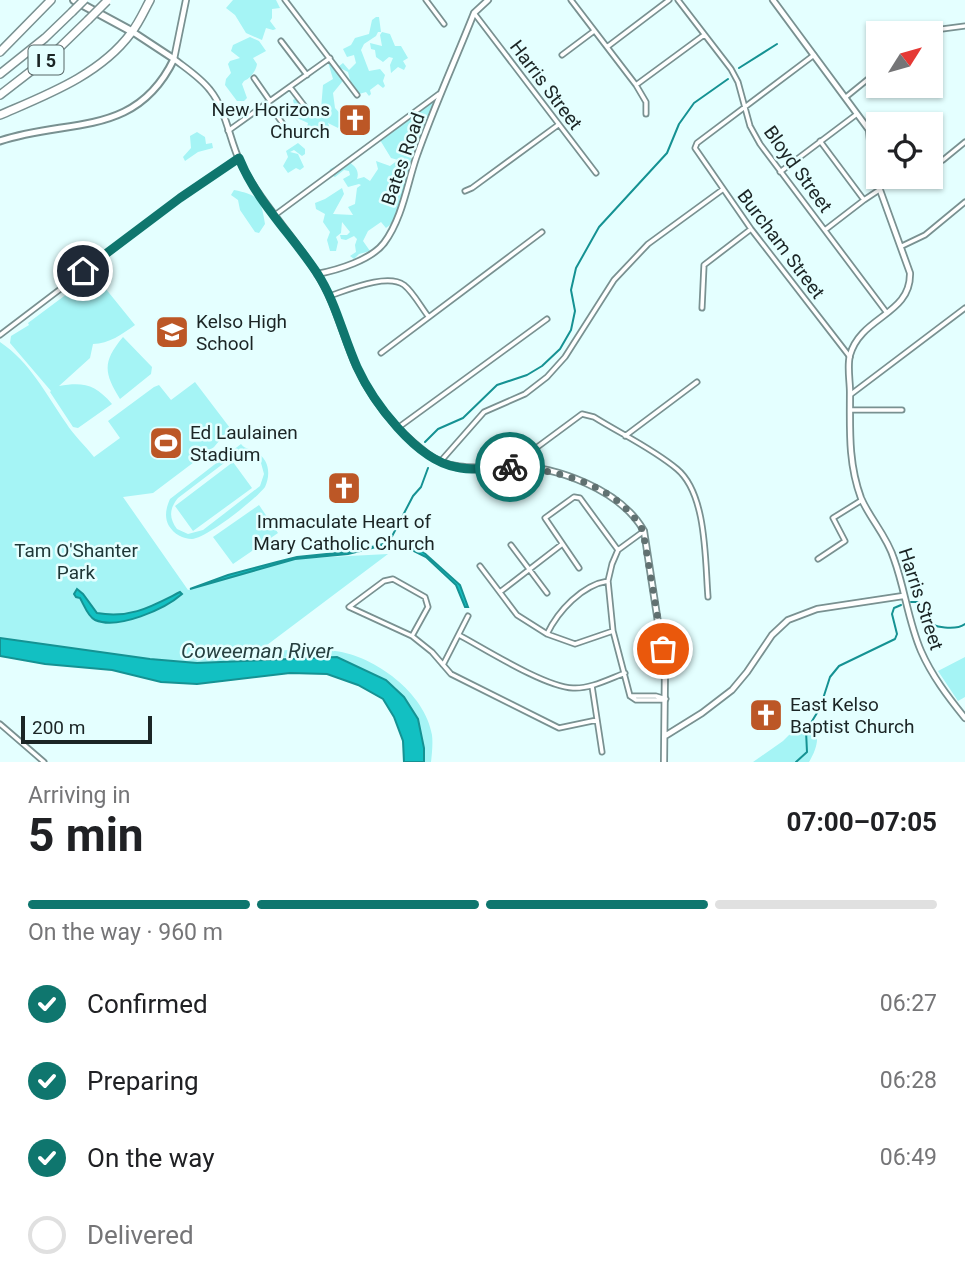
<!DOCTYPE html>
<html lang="en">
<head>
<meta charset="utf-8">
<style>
  :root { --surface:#fff; --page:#f6f6f6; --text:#202124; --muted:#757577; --line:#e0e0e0; --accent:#0f766e }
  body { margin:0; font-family:Roboto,sans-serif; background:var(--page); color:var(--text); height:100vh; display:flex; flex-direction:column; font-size:26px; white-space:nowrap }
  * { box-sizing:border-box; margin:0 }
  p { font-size:23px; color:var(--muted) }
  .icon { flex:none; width:38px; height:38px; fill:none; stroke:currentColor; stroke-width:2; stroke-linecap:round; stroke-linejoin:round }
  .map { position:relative; height:762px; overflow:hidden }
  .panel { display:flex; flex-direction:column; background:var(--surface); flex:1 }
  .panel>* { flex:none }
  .needle { width:46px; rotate:53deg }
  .fabs { position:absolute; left:866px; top:21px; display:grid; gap:14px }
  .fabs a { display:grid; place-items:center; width:77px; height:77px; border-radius:0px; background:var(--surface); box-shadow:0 2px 5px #0004; font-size:35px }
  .scale { position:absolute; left:21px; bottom:18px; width:131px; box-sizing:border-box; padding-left:7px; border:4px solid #1b2525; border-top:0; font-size:19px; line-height:24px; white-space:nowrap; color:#1b2525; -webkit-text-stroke:5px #e4ffff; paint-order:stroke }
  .pin { position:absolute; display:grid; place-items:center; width:60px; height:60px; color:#fff; margin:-30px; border:4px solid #fff; border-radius:50%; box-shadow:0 2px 7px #0007 }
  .courier { position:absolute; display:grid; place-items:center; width:70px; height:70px; margin:-35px; border:5px solid #0f766e; border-radius:50%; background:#fff; color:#222; box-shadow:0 2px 9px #0007 }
  .summary em { font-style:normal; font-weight:700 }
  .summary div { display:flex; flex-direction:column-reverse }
  .summary { display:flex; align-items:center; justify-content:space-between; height:119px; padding:0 28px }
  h1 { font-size:46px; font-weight:700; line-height:52px }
  .bar { display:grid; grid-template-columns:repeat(4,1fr); gap:10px 7px; align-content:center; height:84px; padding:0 28px }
  .bar i { height:9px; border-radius:5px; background:var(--line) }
  .bar .current { background:var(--accent) }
  .bar p { grid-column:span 4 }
  ol { padding:0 28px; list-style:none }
  li { display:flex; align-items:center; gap:21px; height:77px }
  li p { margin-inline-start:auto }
  li .icon { padding:7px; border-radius:50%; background:var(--accent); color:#fff; stroke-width:4 }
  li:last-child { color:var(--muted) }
  li i { width:38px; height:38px; border:4px solid var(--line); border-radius:50% }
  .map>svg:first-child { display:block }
  .green { fill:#a5f4f5; fill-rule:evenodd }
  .water { fill:#12c0c2; stroke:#159293; stroke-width:2 }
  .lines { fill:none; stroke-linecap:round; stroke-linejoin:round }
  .stream { stroke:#159293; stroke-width:2 }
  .minor-casing { stroke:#799191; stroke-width:7 }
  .tertiary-casing { stroke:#799191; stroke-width:8 }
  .secondary-casing { stroke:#799191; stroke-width:9 }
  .primary-casing { stroke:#799191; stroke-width:10 }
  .motorway-casing { stroke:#799191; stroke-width:10 }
  .minor { stroke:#fff; stroke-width:3.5 }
  .tertiary { stroke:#fff; stroke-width:4.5 }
  .secondary { stroke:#fff; stroke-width:5 }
  .primary { stroke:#fff; stroke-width:6 }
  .motorway { stroke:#fff; stroke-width:7 }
  .motorway-bridge-casing { stroke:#799191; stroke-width:10; stroke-linecap:butt }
  .motorway-bridge { stroke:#fff; stroke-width:7 }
  .done { stroke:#617171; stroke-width:7; stroke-dasharray:0 12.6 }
  .route { stroke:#0f766e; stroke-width:9 }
  .labels { text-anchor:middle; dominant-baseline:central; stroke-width:5; stroke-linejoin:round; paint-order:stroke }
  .shield { fill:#e4ffff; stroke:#576666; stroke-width:2 }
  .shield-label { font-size:18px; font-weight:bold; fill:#1b2525 }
  .street-label { font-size:19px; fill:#1b2525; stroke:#e4ffff }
  .poi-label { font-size:19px; fill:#1b2525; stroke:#e4ffff; text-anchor:start }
  .park-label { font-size:19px; fill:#1d3636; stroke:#e4ffff }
  .water-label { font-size:21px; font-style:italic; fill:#274040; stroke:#e4ffff }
</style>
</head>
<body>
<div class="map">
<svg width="965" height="762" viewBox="0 0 965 762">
  <rect width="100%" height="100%" fill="#e4ffff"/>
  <path class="green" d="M 233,0 L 276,0 L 280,8 L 272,9 L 272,18 L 270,21 L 276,29 L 273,30 L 266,28 L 262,40 L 246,33 L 235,15 L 226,8 Z
    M 376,17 L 379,17 L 381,32 L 378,32 L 376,36 L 364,44 L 361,50 L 369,71 L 380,69 L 385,75 L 383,81 L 385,86 L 383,88 L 378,84 L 370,90 L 371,94 L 369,96 L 366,92 L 359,94 L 351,84 L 348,72 L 338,67 L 343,63 L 349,70 L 356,63 L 354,55 L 347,57 L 343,49 L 351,45 L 355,38 L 369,34 L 372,20 Z
    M 382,32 L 390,34 L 395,46 L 401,46 L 408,58 L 403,61 L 406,66 L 404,70 L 398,67 L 391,73 L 390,65 L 393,58 L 389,57 L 383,62 L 376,57 L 375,50 L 371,49 L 370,43 L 382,46 L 380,35 Z
    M 250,37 L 259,41 L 266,51 L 253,58 L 257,64 C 256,71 250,79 244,81 L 242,84 L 247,98 L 244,101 L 237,101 L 225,85 L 226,79 L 231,73 L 228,64 L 230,61 L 240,58 L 231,51 L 233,45 Z
    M 328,62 L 346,77 L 333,93 L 335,108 L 347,121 L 344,124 L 342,122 L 338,128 L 328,123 L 330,129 L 326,134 L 317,129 L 312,134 L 305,135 L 303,132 L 307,127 L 308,123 L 297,118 L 293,100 L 296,98 L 305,101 L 305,106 L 301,110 L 304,113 L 314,115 L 321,109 L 323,85 L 333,79 Z
    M 435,100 L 411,157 L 413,173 L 406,182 L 406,194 L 401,199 C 401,209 394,223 386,228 L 381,222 L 368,231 L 363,241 L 370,251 L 359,254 L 354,259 L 350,256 L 356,252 L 355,245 L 357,239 L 354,236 L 346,240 L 341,239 L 340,235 L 347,235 L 350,232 L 342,222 L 341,233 L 336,237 L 338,242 L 336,251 L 330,251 L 327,240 L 330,232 L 323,222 L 325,214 L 316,209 L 315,203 L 325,199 L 342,188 L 344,194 L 333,214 L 353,215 L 348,207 L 355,204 L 357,188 L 361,185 L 359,184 L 348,187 L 343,179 L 350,175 L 349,171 L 344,170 L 335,177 L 329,174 L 330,169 L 347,161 C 354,165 360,170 357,179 L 364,177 L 370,181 L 378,169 L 376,161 L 390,166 L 398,160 L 391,158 L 380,140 Z
    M 197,132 L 205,137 L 206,144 L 212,143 L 213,148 L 198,152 L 185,161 L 183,157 L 191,148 L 190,136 Z
    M 298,143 L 305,149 L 305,154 L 302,156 L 294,150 L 290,152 L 298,154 L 304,167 L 300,170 L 296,168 L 288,173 L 283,166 L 288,157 L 286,151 Z
    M 234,190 C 258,195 261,198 265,224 L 259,233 L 255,232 L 240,210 L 238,200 L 231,195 Z
    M 91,276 L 97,278 L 135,325 C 122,334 109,344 93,344 L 90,358 L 59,386 C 83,382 95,384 112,404 L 78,428 L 73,427 L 50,392 L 51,391 L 10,343 L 11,336 L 29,325 L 28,323 Z
    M 123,337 L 152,367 L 151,374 L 120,399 C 104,373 102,362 123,337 Z
    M 0,342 C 30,362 46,394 66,423 C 74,436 85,445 94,457 L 120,438 L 108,421 L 154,387 L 159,385 L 171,400 L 195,382 L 230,428 L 214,447 L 153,493 L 123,497 L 188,590 L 220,578 L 291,559 L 388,554 L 259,651 C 284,651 309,647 335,651 C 375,656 425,693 432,735 C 433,743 432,753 431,762 L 424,762 L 424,748 L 418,719 L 313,656 L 197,663 L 150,659 L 0,638 Z
    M 241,444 C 246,450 249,448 256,452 C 269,459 271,474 265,487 C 256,499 207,538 192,539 C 183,539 174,534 169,526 C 164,517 166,508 170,499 ZM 242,453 L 252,455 L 261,463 L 264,474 L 260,486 L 203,530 L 188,534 L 177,529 C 169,518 169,509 178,498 L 232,457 Z
    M 233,462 L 252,488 L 193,531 L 175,506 Z
    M 259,505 L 278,533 L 233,564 L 213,537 Z
    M 965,657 L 965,697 L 958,701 L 938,671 Z
    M 807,721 C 823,732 817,748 809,762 L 753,762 L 783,741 L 799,725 Z"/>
  <path class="water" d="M 383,544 L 409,544 L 421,550 L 460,585 L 468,607 L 465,607 L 456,585 L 426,557 L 406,547 L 380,546 L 348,554 L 295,559 L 190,589 L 228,575 L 277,562 L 297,557 L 356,551 Z
    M 77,589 L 83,594 L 97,613 C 131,619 152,606 180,592 L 182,594 C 165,609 118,630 95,620 C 88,617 84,605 80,598 L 76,597 L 74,594 Z
    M 0,638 L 150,659 L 197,663 L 337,657 L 386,680 L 404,697 L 418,719 L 424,748 L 424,762 L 404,762 L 403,741 L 394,717 L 383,699 L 358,685 L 327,674 L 290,673 L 197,684 L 161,682 L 112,670 L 45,664 L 0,656 Z"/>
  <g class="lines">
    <path class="stream" d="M 739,68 L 777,44
      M 425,442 L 438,429 L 463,418 L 497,385 L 527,375 L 542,366 L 560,349 L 571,330 L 575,311 L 571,290 L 576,268 L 599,227 L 667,153 L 679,124 L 694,103 L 728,79
      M 388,544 L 413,496 L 421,487 L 428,468
      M 911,602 L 919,602 C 922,608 923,614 926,619 C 932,629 957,630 965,624
      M 796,762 L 807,752 L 806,731 L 820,708 L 830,677 L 839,666 L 895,639 L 897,634 L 892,614 L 894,608 L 901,605"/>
    <g class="minor-casing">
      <path id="minor" d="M 285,0 L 357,95
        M 426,0 L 444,24
        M 571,0 L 636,85 L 646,102 L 646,114
        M 678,0 L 731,69 L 738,82 L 750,126 L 760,144 L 887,313
        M 474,13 L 596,173
        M 930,33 L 942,29 L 965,26
        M 281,41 L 307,75
        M 607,47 L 669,0
        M 562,55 L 594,31
        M 814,55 L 697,143 L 695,148 L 751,229 L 850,357
        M 254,78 L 270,101
        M 636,85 L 704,35
        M 290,87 L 306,108
        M 846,97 L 878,71
        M 268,103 L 283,124
        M 228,131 L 330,58
        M 820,141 L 864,200
        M 943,160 L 965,142
        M 780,172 L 857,114
        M 465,191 L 472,188 L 558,125
        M 275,215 L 439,94
        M 825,230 L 864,200 L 879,190
        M 902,246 L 925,235 L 965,202
        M 329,296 C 348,290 387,273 404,285 C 413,292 421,307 428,316
        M 702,308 L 704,265 L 751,229
        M 0,335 L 180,198 L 239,158
        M 381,353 L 542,232
        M 850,395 L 965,308
        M 850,410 L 902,410
        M 399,427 L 547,319
        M 625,436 L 697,382
        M 440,462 L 484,412 L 525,394 L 547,377 L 565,357 L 614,280 L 648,244 L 722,190
        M 513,465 L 582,414 L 594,417 C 621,434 652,448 677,469 C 707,494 705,561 708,597
        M 644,531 L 618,550 L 612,564 L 608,581 L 613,631 L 630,696 L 636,700 L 665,700
        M 511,545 L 547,593
        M 818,559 L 845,541 L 833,518 L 862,500
        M 480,566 L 517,615 L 547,634 L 575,644 L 613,631
        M 579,568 L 545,518 L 574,497 L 580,498 L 618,550
        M 500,592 L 561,545
        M 547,634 C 558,611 582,585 608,581
        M 459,635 C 485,649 545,687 573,688 C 590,689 609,679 625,673
        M 412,636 L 428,607 L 425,597 L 393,579 L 384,581 L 349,607 L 412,636 L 432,652 L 451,674 L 559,728 L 597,720
        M 443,665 L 468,616
        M 592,686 L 602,752
        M 630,696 L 656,696 L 666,699
        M 0,724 L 44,762"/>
    </g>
    <g class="tertiary-casing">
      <path id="tertiary" d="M 186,0 L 174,59 C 187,69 201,78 210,90 C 227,111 229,140 241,164 C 262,205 296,238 319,277 C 336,305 343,336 356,366 C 371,399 396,430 425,452 C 451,473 480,467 511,466 C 557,466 621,490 644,531 L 665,668 L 664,762
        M 773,0 L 869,130 L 872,161 L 880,190 L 910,273 C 911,315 861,316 850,355 C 847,366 850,381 850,392 C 850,429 848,463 861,498 C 870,519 887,536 894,559 C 905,589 908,621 921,651 C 932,676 948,697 965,718
        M 317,274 C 338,270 371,260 384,243 C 402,219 407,185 416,158 C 433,109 455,61 474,13 L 488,0
        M 665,736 L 702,713 L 732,690 L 747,672 L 772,635 L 788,620 L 817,609 L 903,596"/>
    </g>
    <g class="secondary-casing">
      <path id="secondary" d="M 0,141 C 69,118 136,138 174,59 L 133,32"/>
    </g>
    <g class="primary-casing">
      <path id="primary" d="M 74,0 L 133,32"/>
    </g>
    <g class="motorway-casing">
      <path id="motorway" d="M 0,52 L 51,0
        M 0,74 L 45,38 L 72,12
        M 0,95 L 53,54 L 88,20
        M 0,115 C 46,95 100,75 131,33 C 139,23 144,11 150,0"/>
    </g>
    <use href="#minor" class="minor"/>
    <use href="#tertiary" class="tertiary"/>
    <use href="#secondary" class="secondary"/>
    <use href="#primary" class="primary"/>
    <use href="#motorway" class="motorway"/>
    <g class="motorway-bridge-casing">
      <path id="motorway-bridge" d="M 72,12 L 84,0
        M 88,20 L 107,1"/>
    </g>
    <use href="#motorway-bridge" class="motorway-bridge"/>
  </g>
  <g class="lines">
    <path class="done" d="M 510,467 C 559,469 619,486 643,531 L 663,649"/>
    <path class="route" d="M 83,271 L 180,198 L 239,158 C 256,201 292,235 317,273 C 336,302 343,336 357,367 C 373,402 416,460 456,467 C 473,471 493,469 510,467"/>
  </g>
  <defs>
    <g id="church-square" transform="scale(1.75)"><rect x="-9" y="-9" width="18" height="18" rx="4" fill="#bc5726" stroke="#e4ffff"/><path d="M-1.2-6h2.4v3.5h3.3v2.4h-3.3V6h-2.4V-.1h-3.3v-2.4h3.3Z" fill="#fff"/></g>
    <g id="school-square" transform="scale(1.75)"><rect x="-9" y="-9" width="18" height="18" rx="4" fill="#bc5726" stroke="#e4ffff"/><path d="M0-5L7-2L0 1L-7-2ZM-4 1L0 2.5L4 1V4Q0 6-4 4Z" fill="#fff"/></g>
    <g id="stadium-square" transform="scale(1.75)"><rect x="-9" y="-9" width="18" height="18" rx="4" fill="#bc5726" stroke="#e4ffff"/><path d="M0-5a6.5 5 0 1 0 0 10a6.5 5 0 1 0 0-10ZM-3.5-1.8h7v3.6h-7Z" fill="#fff"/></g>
  </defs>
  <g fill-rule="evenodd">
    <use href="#church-square" x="355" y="120"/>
    <use href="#school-square" x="172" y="332"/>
    <use href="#stadium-square" x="166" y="443"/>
    <use href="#church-square" x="344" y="488"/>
    <use href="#church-square" x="766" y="715"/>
  </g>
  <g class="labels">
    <rect class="shield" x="28.5" y="45.5" width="35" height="29" rx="5"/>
    <g class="shield-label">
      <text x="46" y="60">I 5</text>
    </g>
    <g class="street-label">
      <text transform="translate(546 85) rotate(53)">Harris Street</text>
      <text transform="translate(403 159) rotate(-71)">Bates Road</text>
      <text transform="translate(798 169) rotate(54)">Bloyd Street</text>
      <text transform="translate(781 244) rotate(53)">Burcham Street</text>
      <text transform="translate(921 599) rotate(72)">Harris Street</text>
    </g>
    <g class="poi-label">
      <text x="330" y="109" text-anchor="end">New Horizons<tspan x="330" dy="22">Church</tspan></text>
      <text x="196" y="321">Kelso High<tspan x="196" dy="22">School</tspan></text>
      <text x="190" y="432">Ed Laulainen<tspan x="190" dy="22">Stadium</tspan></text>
      <text x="344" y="521" text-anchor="middle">Immaculate Heart of<tspan x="344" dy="22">Mary Catholic Church</tspan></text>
      <text x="790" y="704">East Kelso<tspan x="790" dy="22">Baptist Church</tspan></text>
    </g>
    <g class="park-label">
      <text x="76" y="550">Tam O'Shanter<tspan x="76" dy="22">Park</tspan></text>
    </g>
    <g class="water-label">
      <text x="257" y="651">Coweeman River</text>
    </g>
  </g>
</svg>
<div class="fabs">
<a><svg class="needle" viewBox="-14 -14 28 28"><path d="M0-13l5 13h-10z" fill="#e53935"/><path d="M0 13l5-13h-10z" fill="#757577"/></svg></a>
<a><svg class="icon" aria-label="locate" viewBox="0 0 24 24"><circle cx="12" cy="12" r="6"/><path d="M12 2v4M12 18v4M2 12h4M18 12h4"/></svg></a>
</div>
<div class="scale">200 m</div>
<div class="pin" style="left:663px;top:649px;background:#ea580c"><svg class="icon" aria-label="bag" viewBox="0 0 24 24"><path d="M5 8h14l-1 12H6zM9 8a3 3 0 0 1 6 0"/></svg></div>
<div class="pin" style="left:83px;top:271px;background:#1f2937"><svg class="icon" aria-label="home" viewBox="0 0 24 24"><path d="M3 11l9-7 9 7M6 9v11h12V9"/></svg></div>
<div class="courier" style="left:510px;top:467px"><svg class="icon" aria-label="bike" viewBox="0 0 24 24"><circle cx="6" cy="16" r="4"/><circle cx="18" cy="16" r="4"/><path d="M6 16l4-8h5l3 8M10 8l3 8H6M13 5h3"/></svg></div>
</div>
<section class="panel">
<div class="summary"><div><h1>5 min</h1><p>Arriving in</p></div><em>07:00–07:05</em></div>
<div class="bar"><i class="current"></i><i class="current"></i><i class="current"></i><i></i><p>On the way · 960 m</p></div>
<ol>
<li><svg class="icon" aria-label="check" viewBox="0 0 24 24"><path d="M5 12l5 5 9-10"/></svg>Confirmed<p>06:27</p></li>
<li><svg class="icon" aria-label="check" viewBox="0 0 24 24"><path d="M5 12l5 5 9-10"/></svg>Preparing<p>06:28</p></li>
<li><svg class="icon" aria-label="check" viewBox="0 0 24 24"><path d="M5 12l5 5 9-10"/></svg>On the way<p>06:49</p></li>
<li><i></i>Delivered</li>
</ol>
</section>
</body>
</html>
